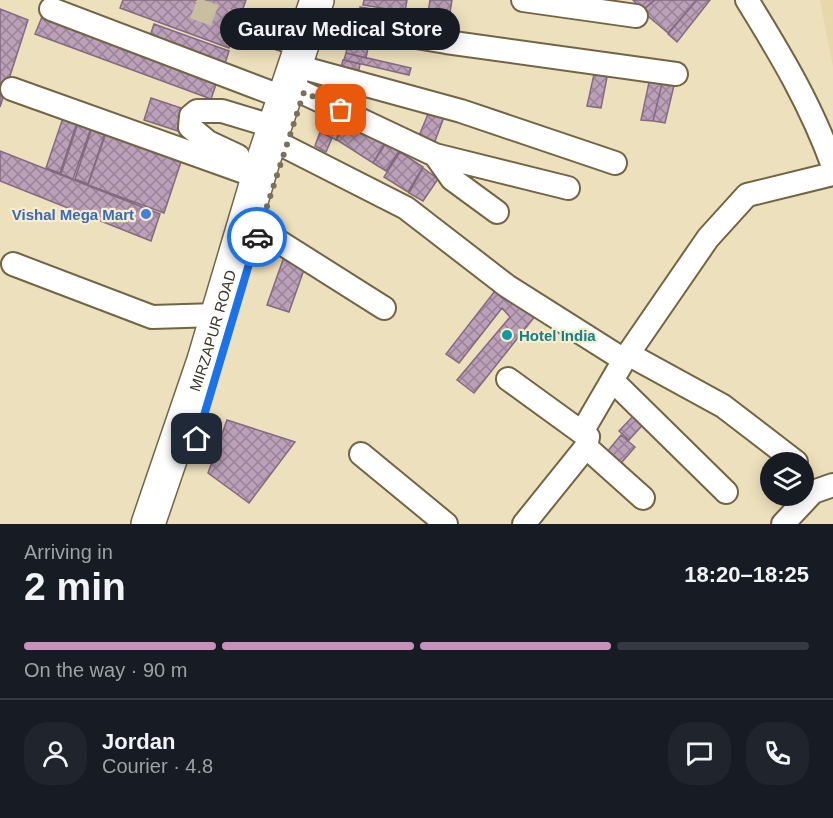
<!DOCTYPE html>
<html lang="en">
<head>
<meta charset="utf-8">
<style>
  :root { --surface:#171b24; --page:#20242c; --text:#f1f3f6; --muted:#9ea1a6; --line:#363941; --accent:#c791bc }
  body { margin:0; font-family:Helvetica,sans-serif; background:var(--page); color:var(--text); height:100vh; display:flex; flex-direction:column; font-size:22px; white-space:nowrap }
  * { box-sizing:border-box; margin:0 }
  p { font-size:20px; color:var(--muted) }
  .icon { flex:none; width:33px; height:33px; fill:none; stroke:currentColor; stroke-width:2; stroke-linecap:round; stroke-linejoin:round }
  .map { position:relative; height:524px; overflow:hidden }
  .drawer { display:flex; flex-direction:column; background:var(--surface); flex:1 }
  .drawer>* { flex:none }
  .buttons { position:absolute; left:760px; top:452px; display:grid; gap:12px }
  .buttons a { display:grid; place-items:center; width:54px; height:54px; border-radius:50%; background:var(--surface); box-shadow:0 3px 15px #0003; font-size:30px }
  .pin { position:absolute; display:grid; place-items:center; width:51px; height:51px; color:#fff; margin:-26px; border-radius:12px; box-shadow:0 3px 9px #0006 }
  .courier { position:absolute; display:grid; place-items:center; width:60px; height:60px; margin:-30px; border:4px solid #1a73e8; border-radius:50%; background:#fff; color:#222; box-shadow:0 2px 8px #0007 }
  .bubble { position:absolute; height:42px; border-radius:21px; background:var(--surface); box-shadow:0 3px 15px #0003; font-size:20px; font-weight:700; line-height:42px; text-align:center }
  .head em { font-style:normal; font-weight:700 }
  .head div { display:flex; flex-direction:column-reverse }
  .head { display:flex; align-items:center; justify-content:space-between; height:102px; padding:0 24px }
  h1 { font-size:39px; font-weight:700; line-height:45px }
  .bar { display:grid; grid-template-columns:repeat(4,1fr); gap:9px 6px; align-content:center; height:72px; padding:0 24px }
  .bar i { height:8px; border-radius:4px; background:var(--line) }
  .bar .on { background:var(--accent) }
  .bar p { grid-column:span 4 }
  .line { display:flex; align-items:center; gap:15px; padding:0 24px; border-top:2px solid var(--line) }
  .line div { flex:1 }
  .round { display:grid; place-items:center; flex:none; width:63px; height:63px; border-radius:24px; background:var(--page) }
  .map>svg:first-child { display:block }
  .built { fill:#e7d7ab }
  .building { fill:url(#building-cross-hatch); stroke:#846980; stroke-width:1.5 }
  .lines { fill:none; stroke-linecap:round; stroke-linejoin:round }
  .minor-tunnel { stroke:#c9be9e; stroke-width:22; stroke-dasharray:22 11; stroke-linecap:butt }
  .minor-casing { stroke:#716545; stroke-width:26 }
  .highway-casing { stroke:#716545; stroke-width:36 }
  .minor { stroke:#fff; stroke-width:22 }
  .highway { stroke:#fff; stroke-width:33 }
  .done { stroke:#79715b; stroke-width:6; stroke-dasharray:0 10.8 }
  .route { stroke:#1a73e8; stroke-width:8 }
  .shop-dot { fill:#3f7fe0; stroke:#fbedc9; stroke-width:2 }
  .culture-dot { fill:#0f9aa8; stroke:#fbedc9; stroke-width:2 }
  .labels { text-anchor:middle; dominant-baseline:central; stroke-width:4.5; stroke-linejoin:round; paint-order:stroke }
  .shop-label { font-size:15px; font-weight:bold; fill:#366cbe; stroke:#fbedc9; text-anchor:end }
  .street-label { font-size:15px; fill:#3b3527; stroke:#fbedc9 }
  .culture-label { font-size:15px; font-weight:bold; fill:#0d838f; stroke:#fbedc9; text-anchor:start }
</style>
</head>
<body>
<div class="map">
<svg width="833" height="524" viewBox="0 0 833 524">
  <defs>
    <pattern id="building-cross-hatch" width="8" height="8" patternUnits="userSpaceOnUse" patternTransform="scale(1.5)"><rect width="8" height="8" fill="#bc9fb8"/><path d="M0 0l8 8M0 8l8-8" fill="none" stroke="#9a8296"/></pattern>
  </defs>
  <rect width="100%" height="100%" fill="#ede0bc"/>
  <path class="built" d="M 820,0 L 833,0 L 833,67 Z"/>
  <path class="building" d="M 123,0 L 246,0 L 229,48 L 120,8 Z
    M 364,0 L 407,0 L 405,12 L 363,5 Z
    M 430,0 L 452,0 L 446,37 L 425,34 Z
    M 633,0 L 655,0 L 642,10 Z
    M 655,0 L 697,0 L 668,33 L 642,11 Z
    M 697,0 L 710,0 L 677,42 L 668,34 Z
    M 360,7 L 405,14 L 403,31 L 358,25 Z
    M 0,9 L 28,20 L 0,107 Z
    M 44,12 L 219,76 L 211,99 L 35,34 Z
    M 154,24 L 229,51 L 222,73 L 147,45 Z
    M 351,31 L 371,33 L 366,58 L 346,53 Z
    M 346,53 L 411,68 L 409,75 L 344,60 Z
    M 343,60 L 360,64 L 357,79 L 339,75 Z
    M 596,65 L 609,67 L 601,108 L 587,106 Z
    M 651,73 L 664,75 L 653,121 L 641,120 Z
    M 664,75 L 676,77 L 665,123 L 653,121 Z
    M 339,80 L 355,84 L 347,109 L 332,103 Z
    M 151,98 L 187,110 L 181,132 L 144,120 Z
    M 328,110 L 344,119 L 336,140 L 320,131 Z
    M 65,112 L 79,117 L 60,173 L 46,168 Z
    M 428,114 L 444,117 L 432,149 L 416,143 Z
    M 80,117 L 93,122 L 73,179 L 61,174 Z
    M 345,119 L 385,143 L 373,163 L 337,140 Z
    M 94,122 L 107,127 L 88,184 L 75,179 Z
    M 108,127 L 184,153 L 164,213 L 88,185 Z
    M 320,132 L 332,138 L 326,152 L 315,146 Z
    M 386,143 L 399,151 L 386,171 L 373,163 Z
    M 0,151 L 160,214 L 151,241 L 0,181 Z
    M 400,152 L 423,167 L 408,192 L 384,177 Z
    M 423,168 L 438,179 L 423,201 L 409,193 Z
    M 284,257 L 306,264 L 289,312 L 267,305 Z
    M 498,287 L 536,315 L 474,393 L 457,380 L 510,317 L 502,308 L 459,363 L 446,354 Z
    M 639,410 L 648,419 L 629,440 L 619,431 Z
    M 227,420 L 295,442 L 249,503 L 208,473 Z
    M 621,435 L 635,447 L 616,469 L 602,458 Z"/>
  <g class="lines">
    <path class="minor-tunnel" d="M 194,8 L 238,24"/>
    <g class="minor-casing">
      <path id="minor" d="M 523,0 L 636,16
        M 747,0 C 781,55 811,105 833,166
        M 51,9 L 285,98
        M 327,22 L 446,42 L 676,74
        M 238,24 L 303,46
        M 311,70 L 461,111 L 615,163
        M 289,86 L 435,155 L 568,188
        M 12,89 L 258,177
        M 286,147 L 406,208 L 507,286 L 624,360
        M 435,155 L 452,179 L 497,212
        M 238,156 L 208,142 L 190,127 L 191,116 L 197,111 L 222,111 L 275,127
        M 259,229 L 384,308
        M 13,264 L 152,317 L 217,315
        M 628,354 L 723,406 L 796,462
        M 508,379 L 588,437 L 586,447 L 643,498
        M 613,381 L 726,492
        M 582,432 L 624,360 L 708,238 L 747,195 L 833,174
        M 361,454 L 446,524
        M 524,524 L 586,447
        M 783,524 L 813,492 L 833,485"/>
    </g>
    <g class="highway-casing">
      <g id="highway">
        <path id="s1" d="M 148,524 L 204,360 L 263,161 L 317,0"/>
      </g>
    </g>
    <use href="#minor" class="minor"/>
    <use href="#highway" class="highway"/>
  </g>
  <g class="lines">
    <path class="done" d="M 257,237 L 304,92 L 341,110"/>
    <path class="route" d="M 197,439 L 257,237"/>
  </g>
  <circle class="shop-dot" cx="146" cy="214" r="6"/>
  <circle class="culture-dot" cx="507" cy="335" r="6"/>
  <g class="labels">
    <g class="shop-label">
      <text x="134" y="214">Vishal Mega Mart</text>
    </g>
    <g class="street-label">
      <text stroke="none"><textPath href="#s1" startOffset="204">MIRZAPUR ROAD</textPath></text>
    </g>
    <g class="culture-label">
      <text x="519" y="335">Hotel India</text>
    </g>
  </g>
</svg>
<div class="buttons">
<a><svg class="icon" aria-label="layers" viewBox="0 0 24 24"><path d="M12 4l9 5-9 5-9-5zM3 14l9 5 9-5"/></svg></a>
</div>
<div class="pin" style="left:341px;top:110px;background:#ea580c"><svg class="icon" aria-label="bag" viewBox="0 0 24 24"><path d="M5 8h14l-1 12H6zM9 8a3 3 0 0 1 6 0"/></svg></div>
<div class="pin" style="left:197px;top:439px;background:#1f2937"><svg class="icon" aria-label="home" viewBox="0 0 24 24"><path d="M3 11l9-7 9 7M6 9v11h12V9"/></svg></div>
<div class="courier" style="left:257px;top:237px"><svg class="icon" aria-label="car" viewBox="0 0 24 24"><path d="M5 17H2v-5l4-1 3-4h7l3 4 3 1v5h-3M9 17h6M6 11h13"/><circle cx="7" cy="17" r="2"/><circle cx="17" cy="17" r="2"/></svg></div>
<div class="bubble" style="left:220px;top:8px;width:240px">Gaurav Medical Store</div>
</div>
<section class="drawer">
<div class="head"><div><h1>2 min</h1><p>Arriving in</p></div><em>18:20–18:25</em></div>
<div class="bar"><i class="on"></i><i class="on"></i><i class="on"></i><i></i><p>On the way · 90 m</p></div>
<div class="line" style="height:108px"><a class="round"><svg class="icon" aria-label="person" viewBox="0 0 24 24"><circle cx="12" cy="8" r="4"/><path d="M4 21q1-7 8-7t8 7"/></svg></a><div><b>Jordan</b><p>Courier · 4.8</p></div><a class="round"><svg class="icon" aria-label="chat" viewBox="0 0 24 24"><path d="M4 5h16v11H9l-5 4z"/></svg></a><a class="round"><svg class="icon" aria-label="phone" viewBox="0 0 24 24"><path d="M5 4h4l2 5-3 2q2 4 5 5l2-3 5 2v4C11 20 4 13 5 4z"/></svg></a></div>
</section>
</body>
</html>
